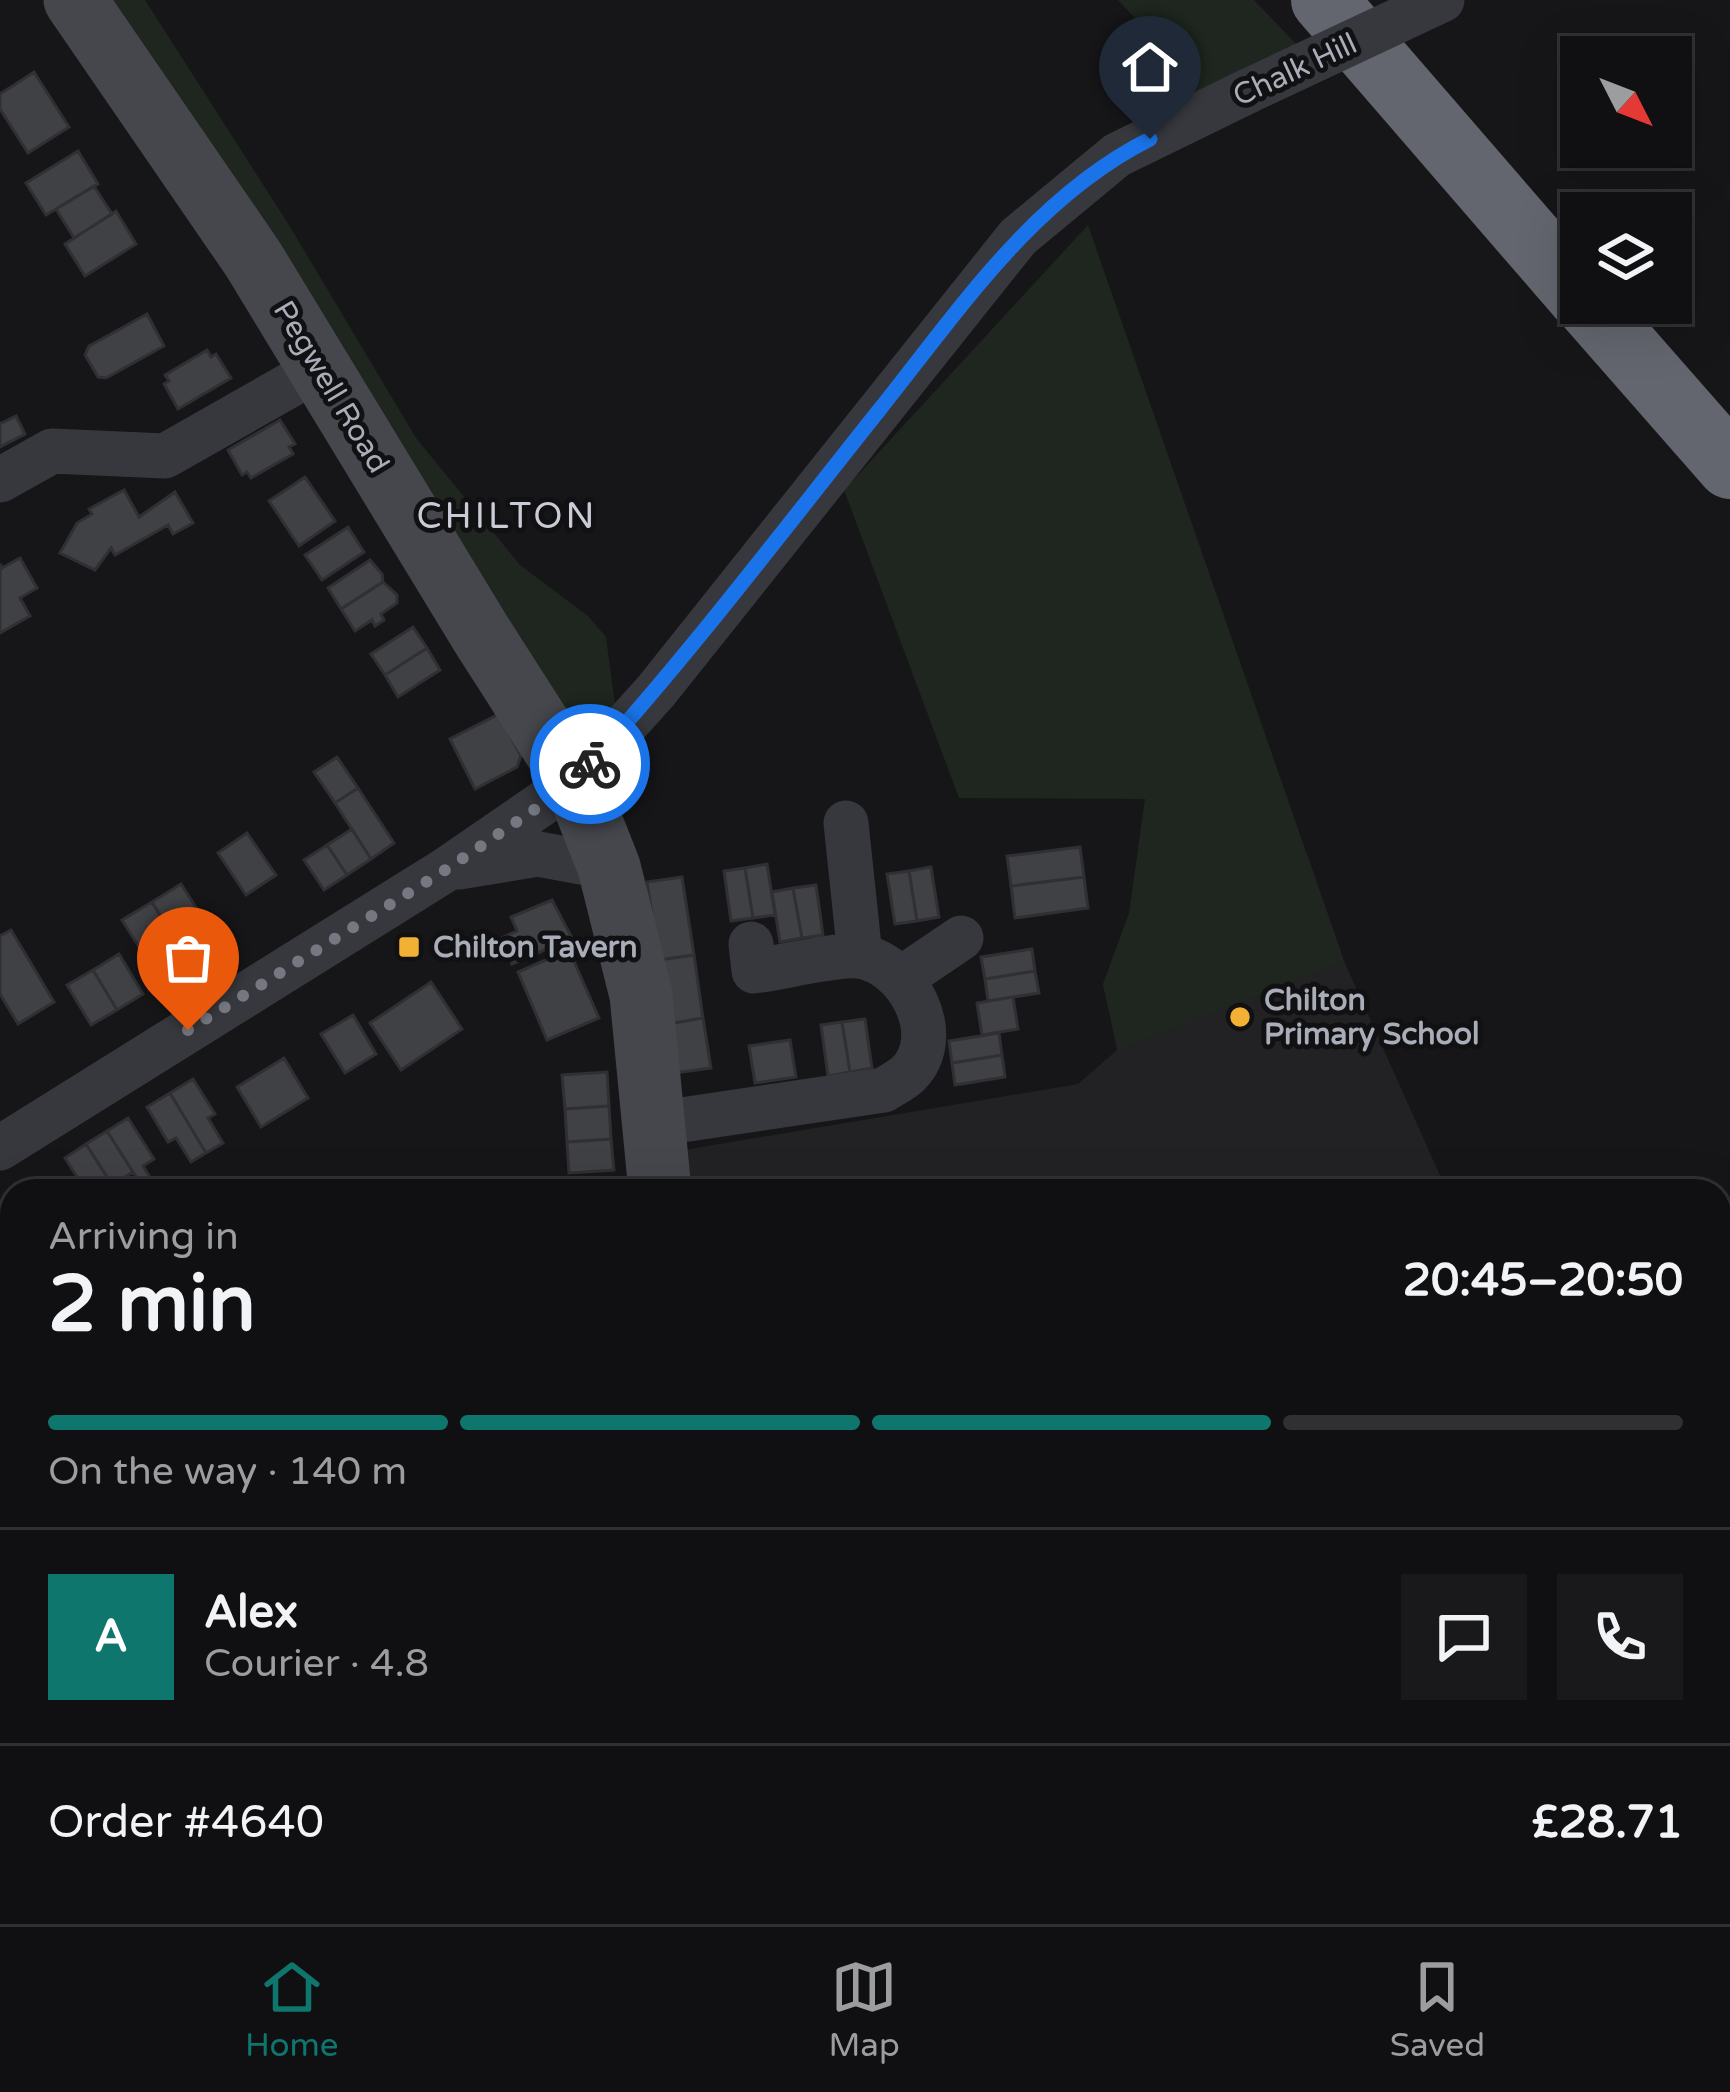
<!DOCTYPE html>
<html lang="en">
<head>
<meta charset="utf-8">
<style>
  :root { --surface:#101012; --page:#19191b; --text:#f1f3f6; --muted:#9c9d9f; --line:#303032; --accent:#0f766e }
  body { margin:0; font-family:"Varela Round",sans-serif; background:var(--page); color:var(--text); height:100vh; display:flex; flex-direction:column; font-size:45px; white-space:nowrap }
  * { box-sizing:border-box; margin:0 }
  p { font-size:39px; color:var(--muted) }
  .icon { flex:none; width:66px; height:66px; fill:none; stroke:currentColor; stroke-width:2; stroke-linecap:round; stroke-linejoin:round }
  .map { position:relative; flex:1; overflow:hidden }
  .panel { position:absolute; left:0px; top:1179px; width:1731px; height:747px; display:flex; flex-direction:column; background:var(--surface); border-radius:36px 36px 0 0; box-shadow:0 12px 48px #0002,0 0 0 3px var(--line) }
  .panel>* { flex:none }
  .needle { width:78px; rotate:132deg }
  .fabs { position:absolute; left:1560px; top:36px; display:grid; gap:24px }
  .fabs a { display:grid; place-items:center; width:132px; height:132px; border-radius:0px; background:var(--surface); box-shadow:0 12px 48px #0002,0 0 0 3px var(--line); font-size:60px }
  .pin { position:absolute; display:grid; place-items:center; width:102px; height:102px; color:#fff; margin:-123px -51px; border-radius:50% 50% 50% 0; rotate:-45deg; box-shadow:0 0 12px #0007 }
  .pin .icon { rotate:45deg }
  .courier { position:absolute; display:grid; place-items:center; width:120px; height:120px; margin:-60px; border:9px solid #1a73e8; border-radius:50%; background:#fff; color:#222; box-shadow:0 3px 15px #0007 }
  .overview em { font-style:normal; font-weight:700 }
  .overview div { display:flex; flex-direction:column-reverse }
  .overview { display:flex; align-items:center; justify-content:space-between; height:204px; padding:0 48px }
  h1 { font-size:78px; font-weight:700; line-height:90px }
  .bar { display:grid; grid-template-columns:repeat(4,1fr); gap:18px 12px; align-content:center; height:144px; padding:0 48px }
  .bar i { height:15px; border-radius:9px; background:var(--line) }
  .bar .on { background:var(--accent) }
  .bar p { grid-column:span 4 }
  .line { display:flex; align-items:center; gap:30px; padding:0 48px; border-top:3px solid var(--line) }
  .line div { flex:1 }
  .round { display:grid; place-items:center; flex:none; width:126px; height:126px; border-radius:0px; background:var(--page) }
  .dock { display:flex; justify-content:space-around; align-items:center; height:168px; border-top:3px solid var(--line); background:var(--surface); font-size:33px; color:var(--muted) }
  .dock a { display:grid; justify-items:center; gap:6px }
  .dock .on { color:var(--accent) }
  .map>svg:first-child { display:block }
  .built { fill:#222225 }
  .green { fill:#1e261f }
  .building { fill:#404145; stroke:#303034; stroke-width:3 }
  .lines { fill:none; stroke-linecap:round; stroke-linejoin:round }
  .path { stroke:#3d3f44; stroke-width:8; stroke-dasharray:6 9; stroke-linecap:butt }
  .lane { stroke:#37383d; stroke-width:21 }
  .street { stroke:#37383d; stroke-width:45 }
  .secondary { stroke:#45474d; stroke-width:63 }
  .highway { stroke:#63666e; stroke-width:66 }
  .street-bridge { stroke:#37383d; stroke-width:45 }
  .done { stroke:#757880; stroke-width:12; stroke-dasharray:0 21.6 }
  .route { stroke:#1a73e8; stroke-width:15 }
  .poi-dot { fill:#f2b134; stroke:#111113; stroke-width:4.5 }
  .labels { text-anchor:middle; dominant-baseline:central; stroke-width:10; stroke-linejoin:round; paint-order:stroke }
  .street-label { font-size:30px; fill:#a8adb8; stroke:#111113 }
  .poi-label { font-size:30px; font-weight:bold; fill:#a8adb8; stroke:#111113; text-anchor:start }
  .quarter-label { font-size:36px; letter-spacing:3px; fill:#c9ccd4; stroke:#111113 }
</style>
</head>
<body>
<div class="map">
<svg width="1730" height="1924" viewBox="0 0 1730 1924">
  <rect width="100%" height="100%" fill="#161618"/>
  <path class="built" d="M 1306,851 L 1344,961 L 1447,1191 L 680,1191 L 678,1151 L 1078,1084 L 1117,1050 L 1103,984 Z"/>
  <path class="green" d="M 97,0 L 145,0 L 289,225 L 416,438 L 520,565 L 588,616 L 606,637 L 615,705 L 569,732 Z
    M 1118,0 L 1254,0 L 1299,47 L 1141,121 L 1167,53 Z
    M 1088,225 L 1344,961 L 1118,1050 L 1103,984 L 1129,913 L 1145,799 L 959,798 L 844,490 Z
    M 1730,1392 L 1730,1924 L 1029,1924 L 1023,1914 L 1719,1914 L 1719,1397 Z"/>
  <path class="building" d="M 34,72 L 69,127 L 28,153 L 0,109 L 0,94 Z
    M 78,151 L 98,184 L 46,215 L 26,183 Z
    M 94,186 L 112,214 L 74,238 L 56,209 Z
    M 116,211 L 136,244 L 85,276 L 65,244 Z
    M 147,314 L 164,346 L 106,378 L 98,377 L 85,355 L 89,346 Z
    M 207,350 L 211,357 L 216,354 L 231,378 L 178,409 L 164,384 L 169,381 L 165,375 Z
    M 16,416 L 25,434 L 0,447 L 0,424 Z
    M 280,420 L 295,444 L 289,447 L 293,454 L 251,478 L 247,472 L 242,475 L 228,450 Z
    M 305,477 L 335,521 L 299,546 L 269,501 Z
    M 124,490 L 139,517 L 175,492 L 193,523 L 173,534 L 168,525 L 115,555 L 111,548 L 95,570 L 60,553 L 77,523 L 92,514 L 89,509 Z
    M 348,527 L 364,552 L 322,580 L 305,555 Z
    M 20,558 L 37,588 L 20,598 L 30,616 L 0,633 L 0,564 L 2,568 Z
    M 370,560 L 382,574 L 383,582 L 341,609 L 328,588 Z
    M 383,582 L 397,595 L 397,603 L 381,614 L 384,620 L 375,626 L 372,620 L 355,631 L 341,609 Z
    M 413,627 L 427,648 L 385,675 L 371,654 Z
    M 427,648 L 440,670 L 398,697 L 385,675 Z
    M 499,714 L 521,756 L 517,767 L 475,789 L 450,739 Z
    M 337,757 L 358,788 L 335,803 L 314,772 Z
    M 358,788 L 394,843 L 371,859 L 335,803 Z
    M 352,829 L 371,859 L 347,875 L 327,845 Z
    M 247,833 L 276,875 L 246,895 L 218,853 Z
    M 327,845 L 347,875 L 324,890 L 304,860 Z
    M 1080,847 L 1084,877 L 1011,886 L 1007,856 Z
    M 767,864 L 775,915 L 753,918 L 745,868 Z
    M 931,867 L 939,917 L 917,921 L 909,871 Z
    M 745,868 L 753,918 L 731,921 L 724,871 Z
    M 909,871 L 917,921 L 895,924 L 887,874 Z
    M 682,877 L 694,955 L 659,960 L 647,882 Z
    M 1084,877 L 1088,908 L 1015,918 L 1011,886 Z
    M 181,884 L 206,923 L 176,942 L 152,902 Z
    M 816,885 L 823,935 L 802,938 L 793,888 Z
    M 793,888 L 802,938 L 780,942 L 772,892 Z
    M 552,900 L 572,938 L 512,964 L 501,938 L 517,931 L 511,917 Z
    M 152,902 L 176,942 L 147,960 L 122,920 Z
    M 11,930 L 54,1002 L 18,1024 L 0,994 L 0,936 Z
    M 1032,949 L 1035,971 L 985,979 L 981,957 Z
    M 569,950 L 599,1018 L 547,1040 L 518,972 Z
    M 119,954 L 143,994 L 117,1010 L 93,970 Z
    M 694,955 L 703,1018 L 668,1024 L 659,960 Z
    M 93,970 L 117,1010 L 91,1025 L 67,985 Z
    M 1035,971 L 1039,993 L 988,1001 L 985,979 Z
    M 431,982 L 462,1029 L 401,1070 L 370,1023 Z
    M 1013,997 L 1018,1029 L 982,1035 L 977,1003 Z
    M 353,1015 L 376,1054 L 345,1073 L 321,1034 Z
    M 703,1018 L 711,1068 L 675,1073 L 668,1024 Z
    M 865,1019 L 872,1068 L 850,1072 L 842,1022 Z
    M 842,1022 L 850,1072 L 828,1076 L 821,1025 Z
    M 999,1033 L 1002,1055 L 952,1063 L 949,1041 Z
    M 790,1040 L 796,1077 L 755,1083 L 749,1046 Z
    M 1002,1055 L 1005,1077 L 955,1085 L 952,1063 Z
    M 284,1058 L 308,1098 L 261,1127 L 237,1087 Z
    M 607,1072 L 609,1106 L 565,1109 L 562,1075 Z
    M 193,1079 L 215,1114 L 208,1118 L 223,1143 L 206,1153 L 170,1093 Z
    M 170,1093 L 206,1153 L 191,1162 L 176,1138 L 168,1142 L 147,1107 Z
    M 609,1106 L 611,1139 L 567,1142 L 565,1109 Z
    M 128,1118 L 154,1159 L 143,1166 L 153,1182 L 143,1188 L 107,1131 Z
    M 107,1131 L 133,1172 L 122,1179 L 130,1191 L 116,1191 L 86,1144 Z
    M 611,1139 L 614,1170 L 569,1173 L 567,1142 Z
    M 86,1144 L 112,1185 L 102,1191 L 86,1191 L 65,1158 Z
    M 544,1178 L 613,1178 L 612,1191 L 544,1191 Z
    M 4,1250 L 12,1262 L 12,1302 L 0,1310 L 0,1253 Z
    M 12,1870 L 15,1914 L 0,1924 L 0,1879 Z
    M 15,1914 L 46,1914 L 53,1924 L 1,1924 Z
    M 296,1914 L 353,1914 L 354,1918 L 333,1924 L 299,1924 Z
    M 509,1914 L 559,1914 L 567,1924 L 516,1924 Z"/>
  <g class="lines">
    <path class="path" d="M 1719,1755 L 1730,1750
      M 1373,1924 L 1393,1914"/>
    <path class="lane" d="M 744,1924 L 761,1914"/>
    <path class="street" d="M 0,480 L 52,451 L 165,456 L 320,368
      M 846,823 L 860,956
      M 459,867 L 538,854 L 609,867
      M 902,978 L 961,938
      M 655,1124 L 884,1090 C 891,1085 902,1080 908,1074 C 947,1035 907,962 858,956 C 835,954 780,968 754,971 L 751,944
      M 0,1148 L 447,869 L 575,781 L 656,691 L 1018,237 L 1117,155 L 1248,91
      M 245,1914 L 252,1924"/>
    <path class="secondary" d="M 75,0 L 253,259 L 481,634 L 575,781 L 609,867 L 641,995 L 660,1191
      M 678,1914 L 680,1924"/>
    <path class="highway" d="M 1324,0 L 1581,297
      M 1587,303 L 1730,466"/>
    <path class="street-bridge" d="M 1248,91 L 1442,0"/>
  </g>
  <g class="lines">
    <path class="done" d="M 188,1030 L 447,869 L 556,795 L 590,764"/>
    <path class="route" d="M 590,764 C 693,650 785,528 880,409 C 959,310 1034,197 1150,139"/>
  </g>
  <g class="poi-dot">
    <rect x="397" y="935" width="24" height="24" rx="6"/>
    <circle cx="1240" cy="1017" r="12"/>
  </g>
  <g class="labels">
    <g class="street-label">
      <text transform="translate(1295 70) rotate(-25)">Chalk Hill</text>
      <text transform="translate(331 387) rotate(59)">Pegwell Road</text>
    </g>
    <g class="poi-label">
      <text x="433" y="947">Chilton Tavern</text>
      <text x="1264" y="1000">Chilton<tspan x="1264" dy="34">Primary School</tspan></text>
    </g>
    <g class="quarter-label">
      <text x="507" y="516">CHILTON</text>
    </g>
  </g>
</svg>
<div class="fabs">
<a><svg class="needle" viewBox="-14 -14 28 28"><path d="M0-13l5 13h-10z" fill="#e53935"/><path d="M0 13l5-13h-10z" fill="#9c9d9f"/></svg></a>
<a><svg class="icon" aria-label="layers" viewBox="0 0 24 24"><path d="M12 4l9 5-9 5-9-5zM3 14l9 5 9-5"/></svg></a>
</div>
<div class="pin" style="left:188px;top:1030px;background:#ea580c"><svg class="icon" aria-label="bag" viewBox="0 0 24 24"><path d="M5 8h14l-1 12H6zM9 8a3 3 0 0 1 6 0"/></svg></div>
<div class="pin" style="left:1150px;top:139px;background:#1f2937"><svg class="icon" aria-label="home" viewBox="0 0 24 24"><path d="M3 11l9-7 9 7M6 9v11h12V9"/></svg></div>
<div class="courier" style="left:590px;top:764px"><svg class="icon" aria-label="bike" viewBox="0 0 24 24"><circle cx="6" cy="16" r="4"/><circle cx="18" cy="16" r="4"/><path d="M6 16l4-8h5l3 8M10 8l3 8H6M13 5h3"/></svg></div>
<section class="panel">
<div class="overview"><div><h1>2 min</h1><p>Arriving in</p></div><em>20:45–20:50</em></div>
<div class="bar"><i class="on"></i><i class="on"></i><i class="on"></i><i></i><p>On the way · 140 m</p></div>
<div class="line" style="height:216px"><b class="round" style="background:var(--accent);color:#fff">A</b><div><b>Alex</b><p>Courier · 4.8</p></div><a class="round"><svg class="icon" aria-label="chat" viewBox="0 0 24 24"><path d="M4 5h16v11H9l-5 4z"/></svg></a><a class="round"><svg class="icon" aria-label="phone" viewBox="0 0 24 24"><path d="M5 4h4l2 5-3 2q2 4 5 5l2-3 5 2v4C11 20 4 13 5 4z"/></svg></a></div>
<div class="line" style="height:156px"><div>Order #4640</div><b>£28.71</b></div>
</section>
</div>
<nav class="dock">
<a class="on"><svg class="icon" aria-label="home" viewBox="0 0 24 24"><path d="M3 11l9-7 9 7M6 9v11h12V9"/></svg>Home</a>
<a><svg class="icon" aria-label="map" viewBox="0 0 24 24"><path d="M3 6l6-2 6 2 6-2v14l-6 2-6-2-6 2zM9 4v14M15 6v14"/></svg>Map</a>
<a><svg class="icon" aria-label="saved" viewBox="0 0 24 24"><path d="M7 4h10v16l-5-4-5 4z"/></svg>Saved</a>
</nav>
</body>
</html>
